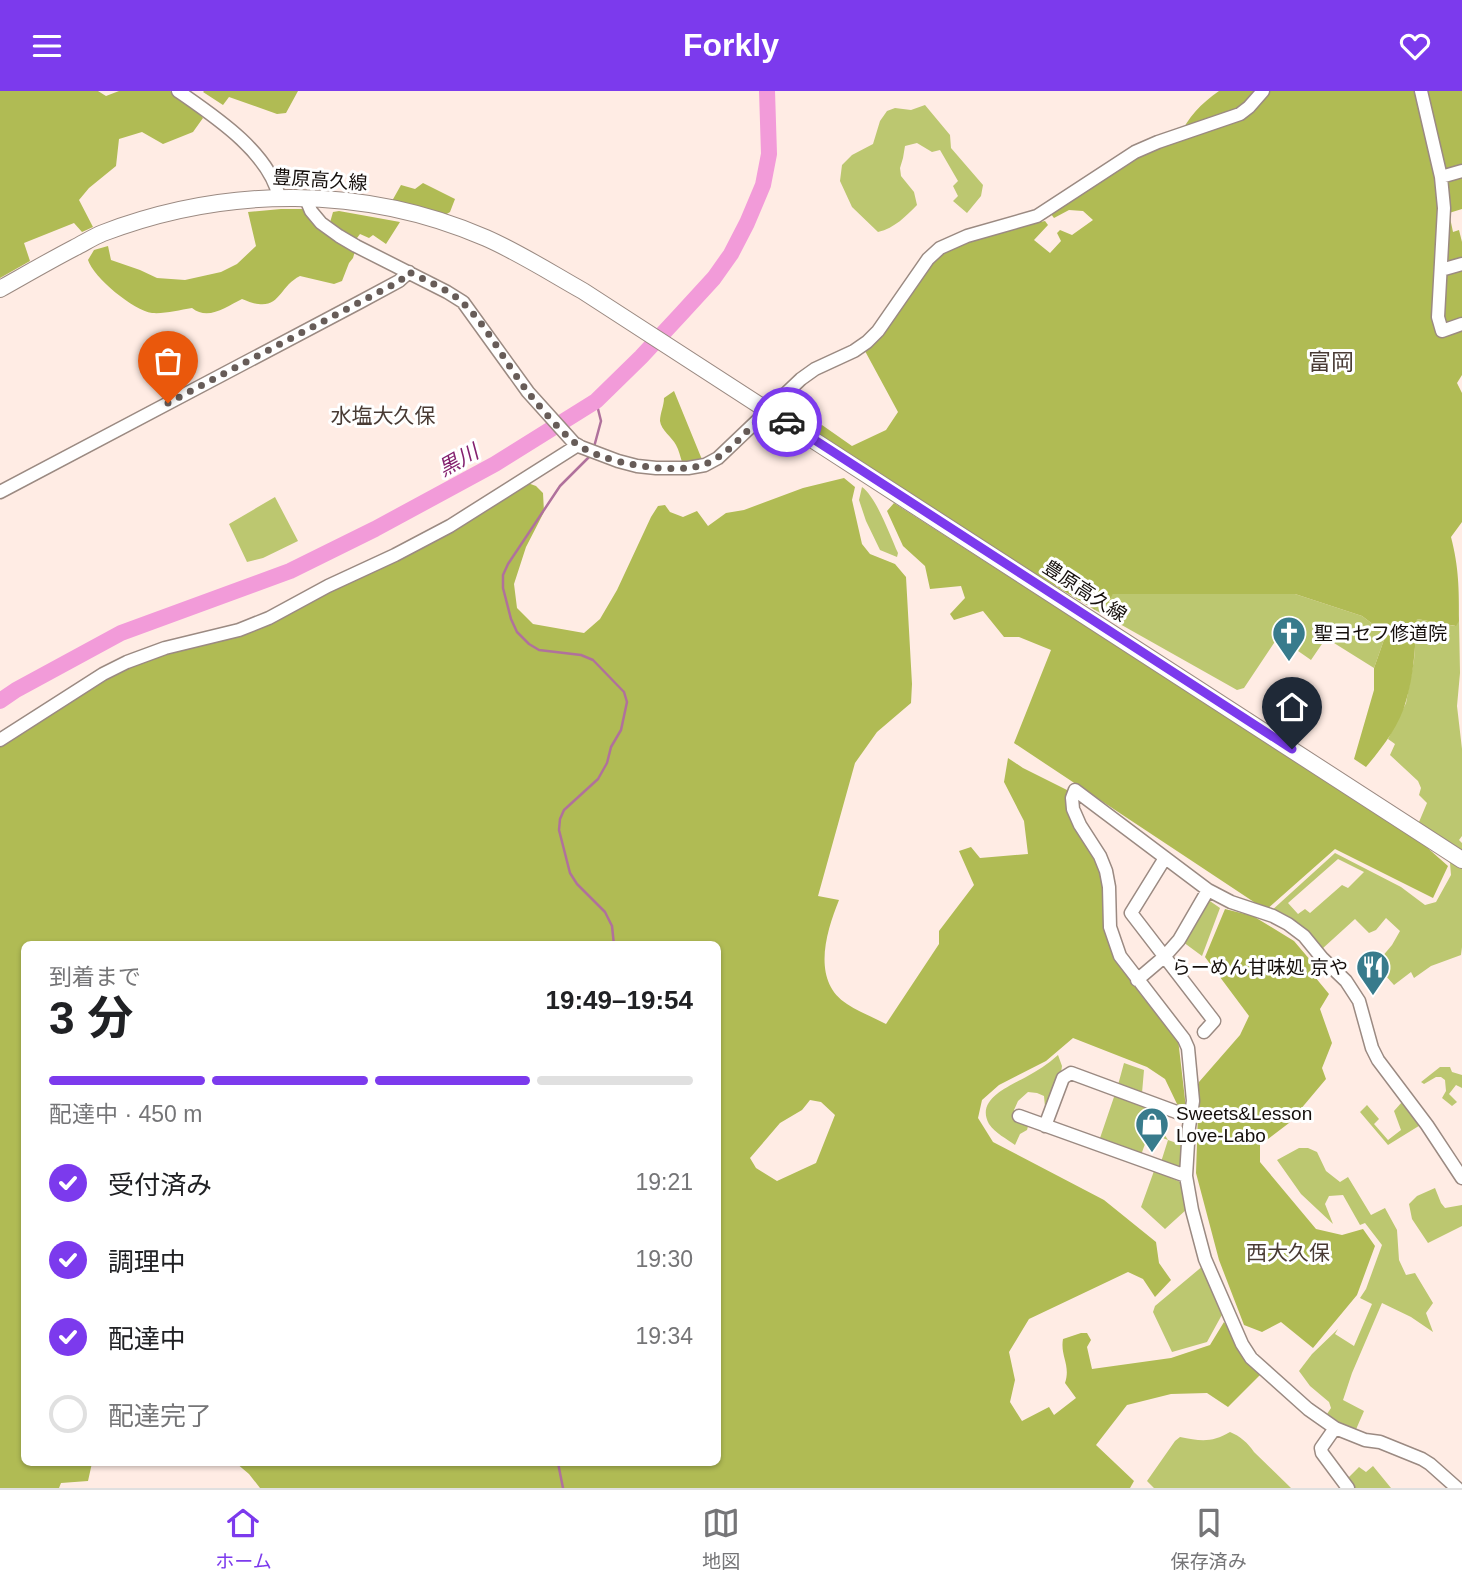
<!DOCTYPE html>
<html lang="ja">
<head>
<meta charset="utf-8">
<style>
  :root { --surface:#fff; --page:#f2f2f2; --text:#202124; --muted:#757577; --line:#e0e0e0; --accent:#7c3aed }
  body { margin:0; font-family:Helvetica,"Noto Sans JP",sans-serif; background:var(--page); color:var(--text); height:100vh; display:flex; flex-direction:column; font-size:26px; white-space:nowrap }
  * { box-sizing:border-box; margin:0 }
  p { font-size:23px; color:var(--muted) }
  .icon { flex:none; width:38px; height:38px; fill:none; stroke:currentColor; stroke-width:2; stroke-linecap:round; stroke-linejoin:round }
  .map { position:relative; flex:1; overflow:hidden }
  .details { position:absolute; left:21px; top:850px; width:700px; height:525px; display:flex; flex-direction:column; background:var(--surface); border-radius:10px; box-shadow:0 2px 5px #0004 }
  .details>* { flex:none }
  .pin { position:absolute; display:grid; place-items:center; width:60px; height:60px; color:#fff; margin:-72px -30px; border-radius:50% 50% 50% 0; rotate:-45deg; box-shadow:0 0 7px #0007 }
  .pin .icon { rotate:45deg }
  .courier { position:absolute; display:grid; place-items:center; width:70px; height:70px; margin:-35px; border:5px solid #7c3aed; border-radius:50%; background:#fff; color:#222; box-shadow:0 2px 9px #0007 }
  .headline em { font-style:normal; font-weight:700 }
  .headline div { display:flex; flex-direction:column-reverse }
  .headline { display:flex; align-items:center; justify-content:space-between; height:119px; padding:0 28px }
  h1 { font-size:46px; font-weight:700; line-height:52px }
  .bar { display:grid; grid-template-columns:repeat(4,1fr); gap:10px 7px; align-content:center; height:84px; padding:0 28px }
  .bar i { height:9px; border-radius:5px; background:var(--line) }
  .bar .selected { background:var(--accent) }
  .bar p { grid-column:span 4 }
  ol { padding:0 28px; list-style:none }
  li { display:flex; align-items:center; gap:21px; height:77px }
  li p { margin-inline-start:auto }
  li .icon { padding:7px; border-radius:50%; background:var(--accent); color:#fff; stroke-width:4 }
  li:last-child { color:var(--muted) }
  li i { width:38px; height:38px; border:4px solid var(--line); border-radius:50% }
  header { display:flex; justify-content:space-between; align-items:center; height:91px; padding:0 28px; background:var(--accent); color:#fff; font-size:32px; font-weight:700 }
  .tabs { display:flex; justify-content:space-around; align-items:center; height:98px; border-top:2px solid var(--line); background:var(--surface); font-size:19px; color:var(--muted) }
  .tabs a { display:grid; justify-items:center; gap:4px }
  .tabs .selected { color:var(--accent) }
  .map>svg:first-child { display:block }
  .green { fill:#bcc770; fill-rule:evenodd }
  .forest { fill:#b0bb54; fill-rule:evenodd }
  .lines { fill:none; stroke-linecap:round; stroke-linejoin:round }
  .stream { stroke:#b0719c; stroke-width:2.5 }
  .river { stroke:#f29bd9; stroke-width:16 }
  .minor-casing { stroke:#9b8a82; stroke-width:15 }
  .major-casing { stroke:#9b8a82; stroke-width:18 }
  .minor { stroke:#fff; stroke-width:12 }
  .major { stroke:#fff; stroke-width:16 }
  .done { stroke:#675c58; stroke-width:7; stroke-dasharray:0 12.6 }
  .route { stroke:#7c3aed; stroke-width:9 }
  .labels { text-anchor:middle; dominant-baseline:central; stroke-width:6; stroke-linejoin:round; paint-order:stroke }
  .street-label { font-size:19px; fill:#150f0c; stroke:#fff }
  .poi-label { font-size:19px; fill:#150f0c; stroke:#fff; text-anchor:start }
  .neighbourhood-label { font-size:21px; fill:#493b34; stroke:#fff }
  .water-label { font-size:21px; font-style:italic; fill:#84216f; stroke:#fff }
  .quarter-label { font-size:23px; fill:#493b34; stroke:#fff }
</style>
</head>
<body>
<header><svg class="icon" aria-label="menu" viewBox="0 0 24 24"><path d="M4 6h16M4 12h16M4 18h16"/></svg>Forkly<svg class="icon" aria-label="heart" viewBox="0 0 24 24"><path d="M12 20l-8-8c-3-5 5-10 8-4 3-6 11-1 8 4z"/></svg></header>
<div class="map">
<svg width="1462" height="1397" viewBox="0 0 1462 1397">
  <rect width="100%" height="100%" fill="#ffece4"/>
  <path class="green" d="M 925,14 L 950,44 L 951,57 L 983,94 L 981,105 L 967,122 L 953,110 L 958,105 L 953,95 L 958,90 L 940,59 L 932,61 L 917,52 L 905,55 L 903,67 L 900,77 L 901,85 L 914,101 L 917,114 C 906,125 895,137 878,141 L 852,116 L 840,90 L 842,74 L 852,64 L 873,53 L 880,30 L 887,20 L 895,17 L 911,19 Z
    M 862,396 C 877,407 890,445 898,462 L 897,466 L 880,459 L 866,430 L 859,409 Z
    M 275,406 L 298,450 L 263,467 L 247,471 L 229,433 Z
    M 1184,502 L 1295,503 L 1362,525 L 1386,543 L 1374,577 L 1326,547 L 1311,569 L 1278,546 L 1244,597 L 1237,599 L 1095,519 L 1095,513 L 1113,503 Z
    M 1417,528 L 1455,535 L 1459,529 L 1460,582 L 1457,615 L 1462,658 L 1462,745 L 1459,749 L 1462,752 L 1462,856 L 1461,864 L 1431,875 L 1414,887 L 1411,881 L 1394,894 L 1385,884 L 1374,892 L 1365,886 L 1392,854 L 1400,840 L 1386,827 L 1376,839 L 1369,842 L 1355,828 L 1322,858 L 1306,840 L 1287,825 L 1270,821 L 1335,762 L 1401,796 L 1425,814 L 1436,811 L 1451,784 L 1450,772 L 1421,744 L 1419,731 L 1427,712 L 1419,704 L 1421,697 L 1418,690 L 1390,664 L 1395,653 L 1388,648 L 1406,612 L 1414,569 ZM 1338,768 L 1364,781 L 1348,797 L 1342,794 L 1310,822 L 1305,818 L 1298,823 L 1288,812 Z
    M 1207,808 L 1220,817 L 1202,865 L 1183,851 Z
    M 1058,964 L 1062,975 L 1061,982 L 1047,1018 L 1045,1016 L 1044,1005 L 1037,1002 L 1028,1001 L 1018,1010 L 1014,1019 L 1029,1032 L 1027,1039 L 1020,1043 L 1015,1054 C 1007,1048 995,1042 989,1033 C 975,1008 1010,995 1026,986 C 1037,980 1048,973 1058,964 Z
    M 1124,972 L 1144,979 L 1142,1002 L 1118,994 Z
    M 1440,976 L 1450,976 L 1452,981 L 1462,984 L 1462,997 L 1456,994 L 1449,1003 L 1457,1011 L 1452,1015 L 1442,1007 L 1446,1000 L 1445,989 L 1441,986 L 1436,986 L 1424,993 L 1421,991 Z
    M 1115,1003 L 1144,1013 L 1168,1049 L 1185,1055 L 1183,1079 L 1161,1071 L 1168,1049 L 1149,1042 L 1141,1064 L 1099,1050 Z
    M 1402,1011 L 1422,1033 L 1388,1054 L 1360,1021 L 1367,1014 L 1379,1028 L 1374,1033 L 1388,1049 L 1401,1039 L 1394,1020 Z
    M 1299,1057 L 1308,1057 L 1317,1061 L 1326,1080 L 1340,1091 L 1348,1086 L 1371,1124 L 1385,1117 L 1397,1139 L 1399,1169 L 1406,1184 L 1415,1182 L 1433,1212 L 1426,1222 L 1433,1241 L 1411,1226 L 1382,1212 L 1352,1282 L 1343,1309 L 1364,1320 L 1354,1343 L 1325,1326 L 1331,1317 L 1329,1311 L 1310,1295 L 1299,1280 L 1312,1263 L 1338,1238 L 1335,1243 L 1354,1255 L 1372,1213 L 1360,1207 L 1366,1198 L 1382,1154 L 1365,1132 L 1360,1134 L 1343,1104 L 1329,1105 L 1325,1113 L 1333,1133 L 1301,1103 L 1277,1069 Z
    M 1154,1080 L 1183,1092 L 1187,1118 L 1165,1138 L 1141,1116 Z
    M 1435,1097 L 1441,1112 L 1445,1117 L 1462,1114 L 1462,1135 L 1428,1152 L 1412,1128 L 1409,1113 L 1417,1105 Z
    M 1204,1174 L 1224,1220 L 1207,1251 L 1172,1261 L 1153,1221 L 1155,1215 Z
    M 1230,1341 C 1240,1345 1248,1352 1254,1361 L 1291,1397 L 1154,1397 L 1147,1390 L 1175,1350 L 1180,1346 C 1200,1350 1212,1352 1230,1341 Z
    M 1373,1375 L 1391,1397 L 1354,1397 L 1347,1388 L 1359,1376 L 1366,1381 Z"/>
  <path class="forest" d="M 0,0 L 98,0 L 106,5 L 119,0 L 170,0 L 192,15 L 203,27 L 193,41 L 163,53 L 142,41 L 119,48 L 116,75 L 89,97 L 79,109 L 93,136 L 82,141 L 74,132 L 24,152 L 30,170 L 0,187 Z
    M 204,0 L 298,0 L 286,22 L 277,23 L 229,6 L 223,14 L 203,1 Z
    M 1219,0 L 1462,0 L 1462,118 L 1449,122 L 1453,141 L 1459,139 L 1462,151 L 1462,284 L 1457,292 L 1462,302 L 1462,431 L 1451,446 C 1459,477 1459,498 1459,530 L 1456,535 L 1417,528 C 1415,555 1414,584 1406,610 C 1400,634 1382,657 1366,676 L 1354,668 L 1374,599 L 1374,577 L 1386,543 L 1362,525 L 1295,503 L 1113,503 L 1107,513 L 1096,513 L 1095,519 L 892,396 L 812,339 L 822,334 L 852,355 L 886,339 L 898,321 L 865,260 L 885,240 L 917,189 L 943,159 L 967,147 L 1045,130 L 1048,134 L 1034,149 L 1050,162 L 1061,150 L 1057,142 L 1060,139 L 1072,144 L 1093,129 L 1083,120 L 1069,119 L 1054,127 L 1051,123 L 1084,101 L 1116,76 L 1179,47 C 1188,25 1201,13 1219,0 Z
    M 423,92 L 455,108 L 450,121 L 445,124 L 422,116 L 392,110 L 401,94 L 415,98 Z
    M 281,118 L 306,118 L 355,160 L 353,167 L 349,172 L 342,190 L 334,193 L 300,185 C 276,197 281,225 242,208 C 226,216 208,230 192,217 C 179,219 165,223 152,222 C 134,220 93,186 88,169 L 94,159 L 108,155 L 111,169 L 140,179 L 157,187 L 185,189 L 221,181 L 237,173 L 256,155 L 248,121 Z
    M 339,120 L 400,131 L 386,153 L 373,144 L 369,147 L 360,143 L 354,151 L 329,135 L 333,121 Z
    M 674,300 L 703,371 L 682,371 C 680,365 679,359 676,354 C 672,346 661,339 660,330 C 660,322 664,315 664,307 Z
    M 844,387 L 855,396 L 852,409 L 862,453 L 870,463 L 895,473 L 906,486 L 912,593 L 911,612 L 877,641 L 855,672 L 818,805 L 839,809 C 826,841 811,890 847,913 C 859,921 873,926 886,933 L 939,853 L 939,840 L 974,794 L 959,760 L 971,756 L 980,767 L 1028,763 L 1024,730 L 1004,691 L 1008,667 L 1023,677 L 1069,700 L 1086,751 L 1099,779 L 1119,869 L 1141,904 L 1178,948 L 1186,1017 L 1177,1013 L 1165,988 L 1147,976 L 1073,947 L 1046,970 L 999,994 L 982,1009 L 978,1027 L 993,1051 L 1104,1109 L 1156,1151 L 1159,1172 L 1171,1189 L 1155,1206 L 1143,1188 L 1128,1181 L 1029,1228 L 1009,1261 L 1015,1289 L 1010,1311 L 1022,1330 L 1049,1316 L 1054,1324 L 1076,1307 L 1065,1292 C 1071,1274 1060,1265 1063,1248 L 1081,1242 L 1087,1242 L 1091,1249 L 1087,1256 L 1092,1278 L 1171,1267 L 1210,1254 L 1224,1231 L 1260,1284 L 1228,1316 L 1207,1302 L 1171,1303 L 1127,1314 L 1096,1354 L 1134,1390 L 1130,1397 L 260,1397 L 249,1383 L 236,1372 L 718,1372 L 718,854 L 24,854 L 24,1372 L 92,1372 L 88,1390 L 61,1392 L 59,1397 L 0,1397 L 0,656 L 87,598 L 124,576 L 166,561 L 235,545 L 525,391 L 536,395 L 543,402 L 544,421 L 526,456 L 514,493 L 517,517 L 533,533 L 584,542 L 600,528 L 617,499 L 651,426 L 658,415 L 665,414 L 670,421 L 683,426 L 697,420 L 708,435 L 726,422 L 744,419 L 803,397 ZM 810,1009 L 821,1011 L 835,1024 L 816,1072 L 777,1090 L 756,1077 L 750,1067 L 780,1032 L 802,1019 Z
    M 894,412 L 1414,745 L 1448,775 L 1433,807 L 1335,758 L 1266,819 L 1014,652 L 1051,559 L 1019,546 L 1004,546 L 983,520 L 954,529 L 950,523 L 965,507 L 961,495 L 930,498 L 925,475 L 903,455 L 887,420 Z
    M 1225,818 L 1253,825 L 1294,850 L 1311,870 L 1315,886 L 1329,903 L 1320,918 L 1332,952 L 1322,977 L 1326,988 L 1289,1032 L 1260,1054 L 1260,1071 L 1316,1138 L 1342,1144 L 1363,1138 L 1375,1155 L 1357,1204 L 1313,1257 L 1281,1231 L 1262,1241 L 1244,1234 L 1219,1169 L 1196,1082 L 1199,991 L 1240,944 L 1249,925 L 1205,866 Z"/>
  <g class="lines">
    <path class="stream" d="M 594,356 L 601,330 L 596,310
      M 590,365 L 560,395 L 508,473 L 503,484 L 503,497 L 511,528 L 517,541 L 529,553 L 539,559 L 581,564 L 593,569 L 624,601 L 627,611 L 621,639 L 611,656 L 607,672 L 598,688 L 564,719 L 560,728 L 559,739 L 570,782 L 577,793 L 605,821 L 612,835 L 614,854
      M 558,1372 L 563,1397"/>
    <path class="river" d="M 0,610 L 16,599 L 121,542 L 290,480 L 375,438 L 495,373 L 596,310 L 641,266 L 681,223 L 714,187 L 731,163 L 747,132 L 763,94 L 769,63 L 767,0"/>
    <g class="minor-casing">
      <path id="minor" d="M 178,0 C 214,25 269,61 279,106
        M 1421,0 L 1441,86 L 1444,117 L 1438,226 L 1442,240 L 1462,233
        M 1441,86 L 1462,80
        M 306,108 L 311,120 L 321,132 L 339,145 L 356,155 L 447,201 L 463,211 L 528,301 L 574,352 L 581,356 L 618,370 L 637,375 L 656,377 L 688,377 L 705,374 L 718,367 L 801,288 L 815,278 L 854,260 L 867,251 L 878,240 L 928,168 L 940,157 L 967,145 L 1037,125 L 1135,61 L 1158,51 L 1240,23 L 1249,16 L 1263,0
        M 1441,179 L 1462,173
        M 0,401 L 360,211 L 399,190 L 409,181
        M 0,649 L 103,583 L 127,571 L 165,557 L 239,539 L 269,527 L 328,495 L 395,464 L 450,435 L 578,354
        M 1165,767 L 1131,822 L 1214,930 L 1204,941
        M 1137,889 L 1164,866 L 1179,849 L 1208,799
        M 1019,1025 L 1186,1085
        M 1045,1035 L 1063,987 L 1071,982 L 1190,1026
        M 1335,1337 L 1321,1357 L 1322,1362 L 1348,1397
        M 1457,1397 L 1430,1373 L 1422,1368 L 1380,1351 L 1365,1349 L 1335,1337 L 1308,1318 L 1251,1267 L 1242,1253 L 1205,1168 L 1192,1119 L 1186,1085 L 1189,1036 L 1193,1010 L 1188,957 L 1184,948 L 1120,865 L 1110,836 L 1109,796 L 1106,780 L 1100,765 L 1080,734 L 1073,718 L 1072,707 L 1075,699 L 1208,799 L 1231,811 L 1273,825 L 1288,833 L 1304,845 L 1322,867 L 1346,890 L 1359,910 L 1372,957 L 1378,969 L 1427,1034 L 1462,1087"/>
    </g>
    <g class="major-casing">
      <path id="major" d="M 0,198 C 25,184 49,170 74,157 C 84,152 93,146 103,142 C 226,95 364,94 486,147 C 520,162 551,182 583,200 L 1462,769"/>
    </g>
    <use href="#minor" class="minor"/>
    <use href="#major" class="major"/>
  </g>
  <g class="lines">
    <path class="done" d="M 168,312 L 360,211 L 400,190 L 409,181 C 427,190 450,199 464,213 C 488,236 506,273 527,300 C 541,317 557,337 574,351 C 599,372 678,386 708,372 C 731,361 749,337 767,319 L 787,331"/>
    <path class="route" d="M 787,331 L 1292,658"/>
  </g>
  <defs>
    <g id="church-pin" transform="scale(1.75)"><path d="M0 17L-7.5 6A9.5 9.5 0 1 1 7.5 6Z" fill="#387b8c" stroke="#fff"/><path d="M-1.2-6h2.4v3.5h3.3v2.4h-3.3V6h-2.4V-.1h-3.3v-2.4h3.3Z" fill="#fff"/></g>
    <g id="restaurant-pin" transform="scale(1.75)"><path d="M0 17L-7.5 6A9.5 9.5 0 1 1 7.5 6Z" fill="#387b8c" stroke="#fff"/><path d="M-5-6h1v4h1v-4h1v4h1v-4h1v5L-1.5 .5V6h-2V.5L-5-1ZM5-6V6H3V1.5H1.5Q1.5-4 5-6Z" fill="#fff"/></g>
    <g id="shop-pin" transform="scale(1.75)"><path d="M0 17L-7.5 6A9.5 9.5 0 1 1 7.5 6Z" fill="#387b8c" stroke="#fff"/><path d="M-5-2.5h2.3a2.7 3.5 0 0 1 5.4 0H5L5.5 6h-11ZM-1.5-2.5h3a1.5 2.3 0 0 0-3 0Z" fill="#fff"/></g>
  </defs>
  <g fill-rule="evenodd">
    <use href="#church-pin" x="1289" y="542"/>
    <use href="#restaurant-pin" x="1373" y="876"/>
    <use href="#shop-pin" x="1152" y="1033"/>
  </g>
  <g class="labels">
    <g class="street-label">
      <text transform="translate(320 89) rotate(4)">豊原高久線</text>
      <text transform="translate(1085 500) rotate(33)">豊原高久線</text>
    </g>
    <g class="poi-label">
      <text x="1314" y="542">聖ヨセフ修道院</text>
      <text x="1348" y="876" text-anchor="end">らーめん甘味処 京や</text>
      <text x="1176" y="1022">Sweets&amp;Lesson<tspan x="1176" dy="22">Love-Labo</tspan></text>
    </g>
    <g class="neighbourhood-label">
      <text x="383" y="324">水塩大久保</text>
      <text x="1288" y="1161">西大久保</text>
    </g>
    <g class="water-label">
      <text transform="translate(458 369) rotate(-29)">黒川</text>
    </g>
    <g class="quarter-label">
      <text x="1331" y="271">富岡</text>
    </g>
  </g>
</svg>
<div class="pin" style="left:168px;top:312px;background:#ea580c"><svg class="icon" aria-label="bag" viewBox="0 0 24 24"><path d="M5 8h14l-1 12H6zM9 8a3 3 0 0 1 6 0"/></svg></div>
<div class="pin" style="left:1292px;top:658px;background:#1f2937"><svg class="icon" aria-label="home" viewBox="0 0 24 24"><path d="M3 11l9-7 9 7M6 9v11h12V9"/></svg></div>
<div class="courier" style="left:787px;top:331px"><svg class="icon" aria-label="car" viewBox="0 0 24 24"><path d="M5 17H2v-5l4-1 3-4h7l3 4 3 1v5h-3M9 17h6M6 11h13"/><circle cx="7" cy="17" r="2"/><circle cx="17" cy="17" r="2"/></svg></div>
<section class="details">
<div class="headline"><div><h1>3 分</h1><p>到着まで</p></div><em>19:49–19:54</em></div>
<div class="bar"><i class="selected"></i><i class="selected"></i><i class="selected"></i><i></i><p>配達中 · 450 m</p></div>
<ol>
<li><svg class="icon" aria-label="check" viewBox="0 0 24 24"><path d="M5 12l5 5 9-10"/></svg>受付済み<p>19:21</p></li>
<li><svg class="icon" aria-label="check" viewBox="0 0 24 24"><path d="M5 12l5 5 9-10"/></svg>調理中<p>19:30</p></li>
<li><svg class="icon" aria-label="check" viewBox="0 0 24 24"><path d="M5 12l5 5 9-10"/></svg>配達中<p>19:34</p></li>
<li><i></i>配達完了</li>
</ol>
</section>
</div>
<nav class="tabs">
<a class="selected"><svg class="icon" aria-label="home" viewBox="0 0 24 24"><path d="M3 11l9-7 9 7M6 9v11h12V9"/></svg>ホーム</a>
<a><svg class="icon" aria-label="map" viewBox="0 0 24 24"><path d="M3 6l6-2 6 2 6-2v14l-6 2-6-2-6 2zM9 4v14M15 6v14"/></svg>地図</a>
<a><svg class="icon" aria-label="saved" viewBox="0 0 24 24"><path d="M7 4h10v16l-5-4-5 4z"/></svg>保存済み</a>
</nav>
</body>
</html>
